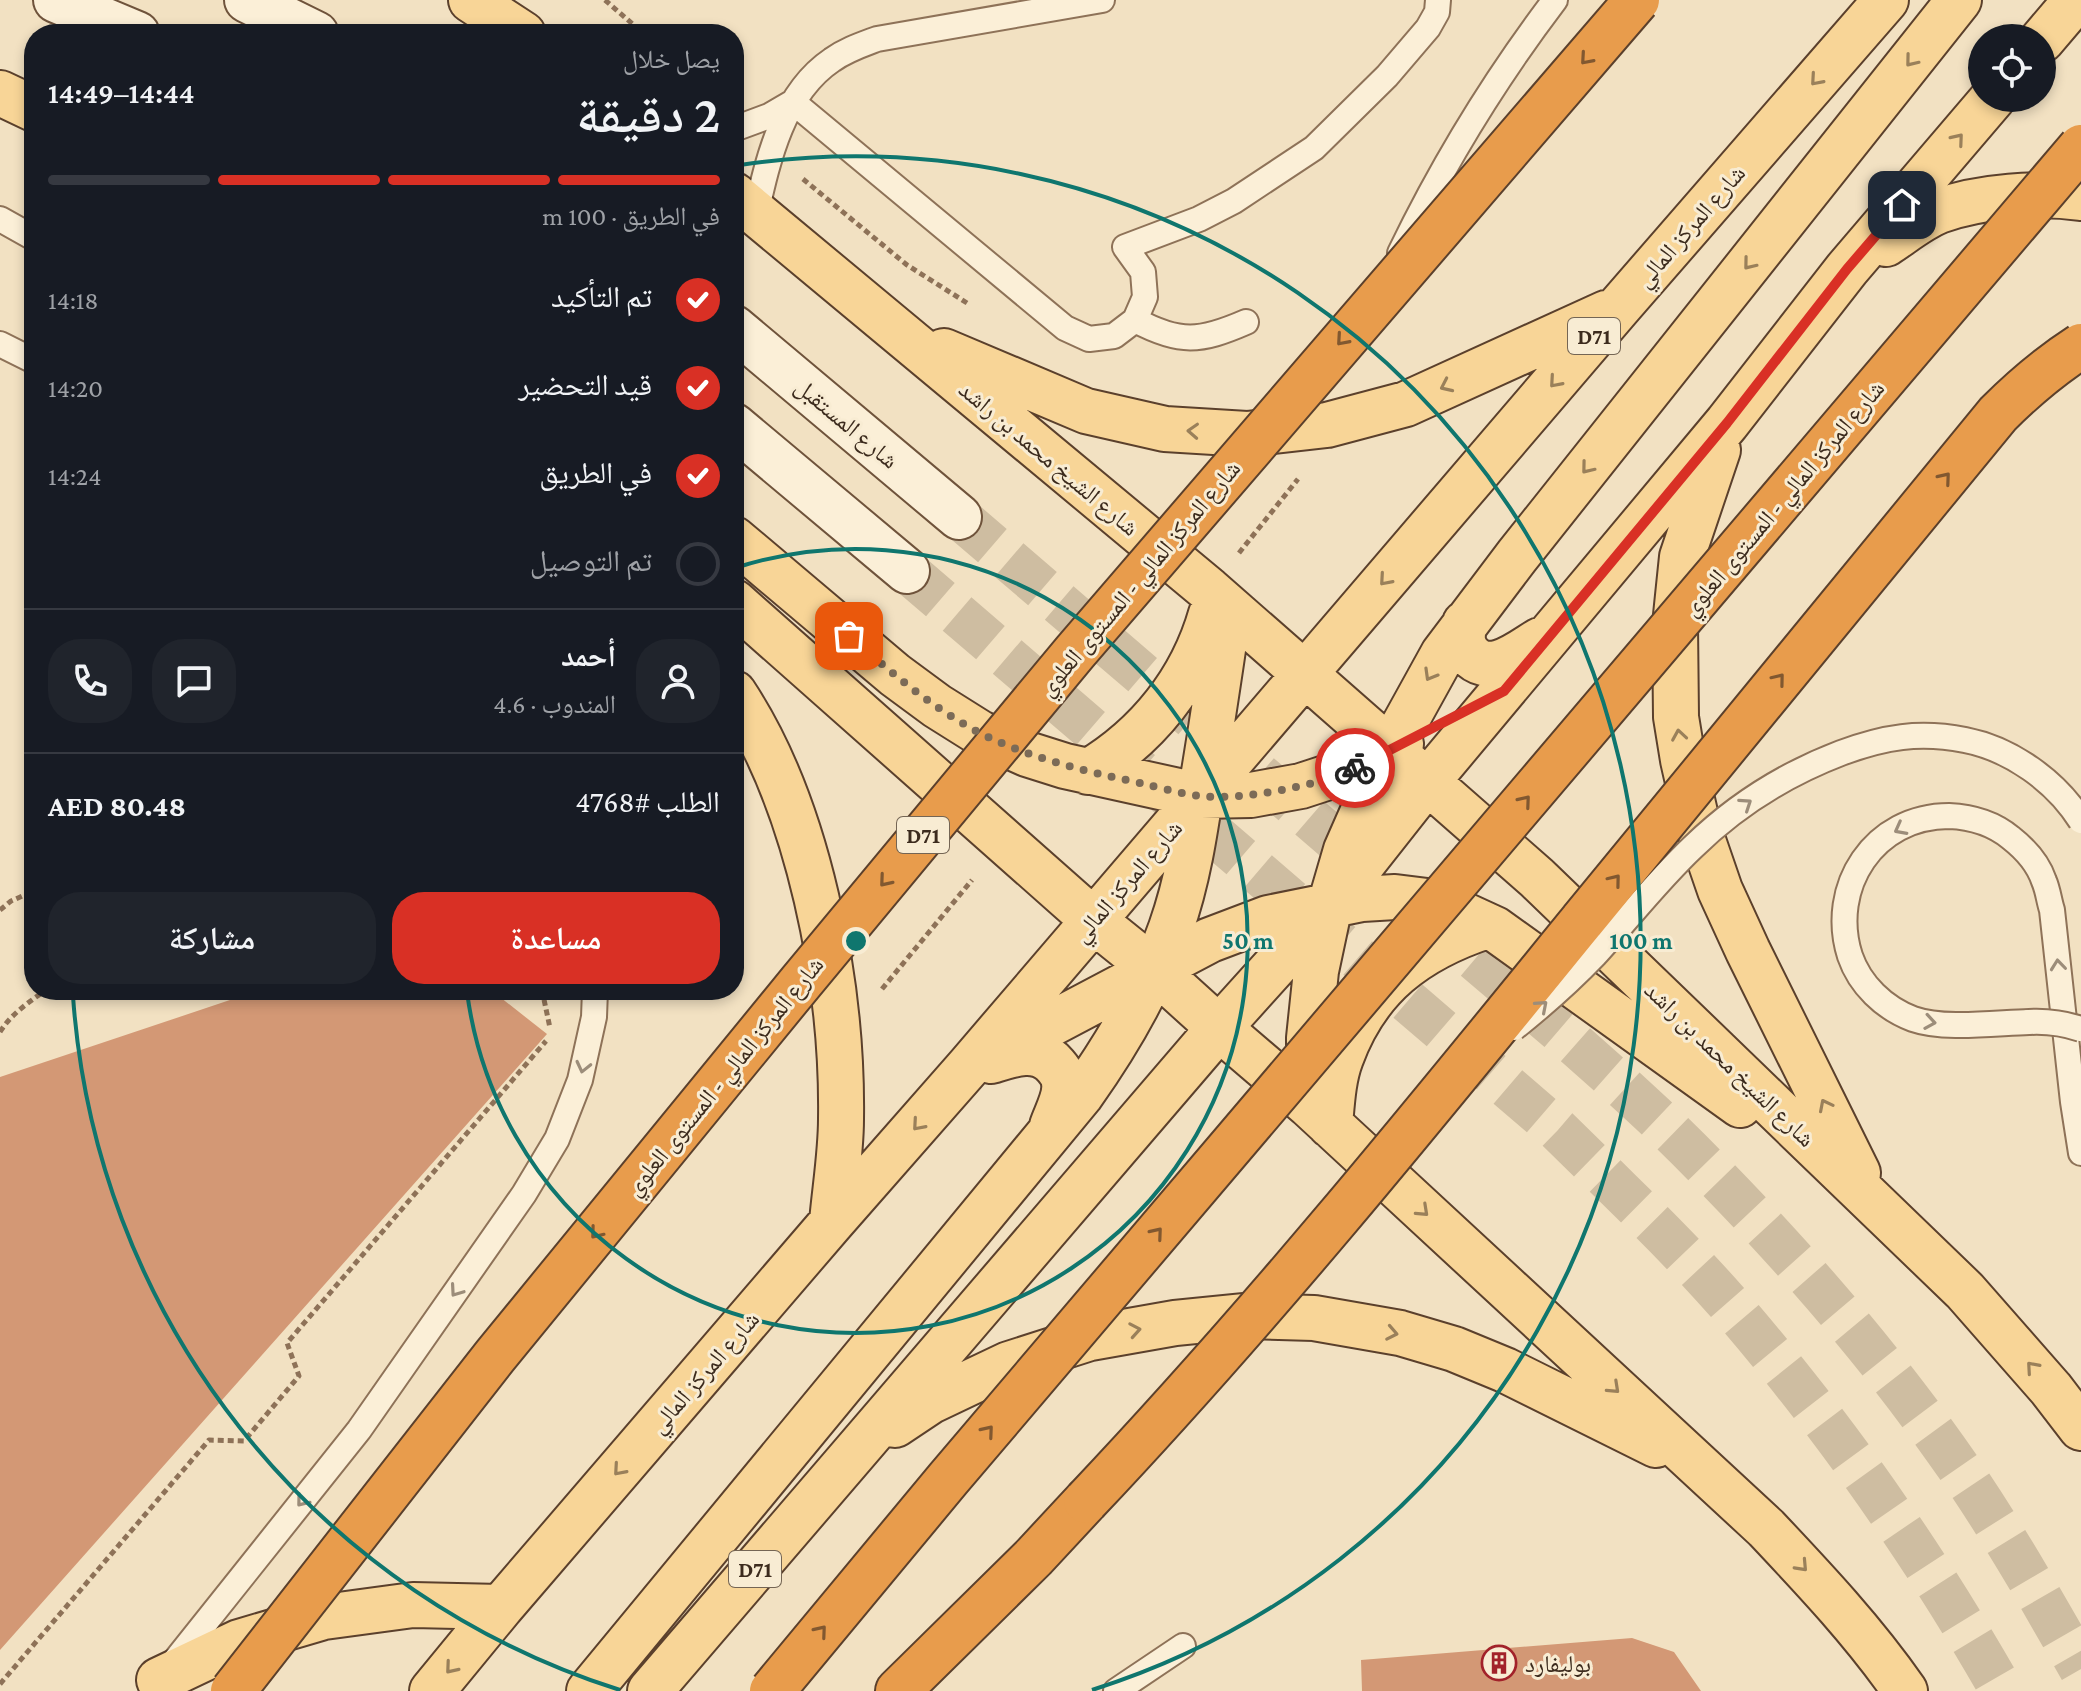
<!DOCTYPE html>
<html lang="ar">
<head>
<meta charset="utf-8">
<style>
  :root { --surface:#171b24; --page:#20242c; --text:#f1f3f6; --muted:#9ea1a6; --line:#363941; --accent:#d93025 }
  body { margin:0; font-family:"Crimson Pro","Noto Naskh Arabic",serif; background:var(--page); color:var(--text); direction:rtl; height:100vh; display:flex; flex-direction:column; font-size:30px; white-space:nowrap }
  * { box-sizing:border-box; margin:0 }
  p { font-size:26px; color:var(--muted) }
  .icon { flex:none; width:44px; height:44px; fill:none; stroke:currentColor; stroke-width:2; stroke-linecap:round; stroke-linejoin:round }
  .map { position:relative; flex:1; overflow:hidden; direction:ltr }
  .panel { position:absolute; left:24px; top:24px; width:720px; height:976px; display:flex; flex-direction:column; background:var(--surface); border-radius:32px; box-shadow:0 4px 12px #0003; direction:rtl }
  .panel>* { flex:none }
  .fabs { position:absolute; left:1968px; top:24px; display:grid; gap:16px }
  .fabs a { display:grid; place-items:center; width:88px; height:88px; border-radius:50%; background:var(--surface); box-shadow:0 4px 12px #0003; font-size:40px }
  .pin { position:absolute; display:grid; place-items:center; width:68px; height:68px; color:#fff; margin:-34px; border-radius:16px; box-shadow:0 4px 12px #0006 }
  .courier { position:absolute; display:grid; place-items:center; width:80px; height:80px; margin:-40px; border:6px solid #d93025; border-radius:50%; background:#fff; color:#222; box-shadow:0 2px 10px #0007 }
  .head em { font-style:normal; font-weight:600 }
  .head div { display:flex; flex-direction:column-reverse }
  .head { display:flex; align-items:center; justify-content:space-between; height:136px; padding:0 24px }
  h1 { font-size:52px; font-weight:600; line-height:60px }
  .bar { display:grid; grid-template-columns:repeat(4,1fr); gap:12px 8px; align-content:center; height:96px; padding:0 24px }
  .bar i { height:10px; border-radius:6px; background:var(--line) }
  .bar .on { background:var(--accent) }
  .bar p { grid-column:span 4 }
  .line { display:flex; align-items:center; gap:20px; padding:0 24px; border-top:2px solid var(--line) }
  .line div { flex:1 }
  .round { display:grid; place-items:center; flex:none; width:84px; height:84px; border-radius:32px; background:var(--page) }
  ol { padding:0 24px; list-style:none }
  li { display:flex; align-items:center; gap:24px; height:88px }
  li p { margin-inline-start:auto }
  li .icon { padding:8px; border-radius:50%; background:var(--accent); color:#fff; stroke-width:4 }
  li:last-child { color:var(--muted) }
  li i { width:44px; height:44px; border:4px solid var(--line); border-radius:50% }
  .action { display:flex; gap:16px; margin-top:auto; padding:16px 24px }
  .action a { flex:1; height:92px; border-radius:32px; background:var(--accent); color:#fff; font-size:32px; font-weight:600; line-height:92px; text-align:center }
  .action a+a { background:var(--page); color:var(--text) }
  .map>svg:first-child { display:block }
  .building { fill:#d39875 }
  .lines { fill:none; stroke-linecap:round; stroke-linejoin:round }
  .secondary-tunnel { stroke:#cebda1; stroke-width:44; stroke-dasharray:44 22; stroke-linecap:butt }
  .lane-casing { stroke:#8e7258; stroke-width:28 }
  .secondary-casing { stroke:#6f533b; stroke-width:48 }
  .primary-casing { stroke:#5b402c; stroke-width:48 }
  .highway-casing { stroke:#5b402c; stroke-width:48 }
  .path { stroke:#8e7258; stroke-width:5; stroke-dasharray:6 4; stroke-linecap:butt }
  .lane { stroke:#fbefd7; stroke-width:24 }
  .secondary { stroke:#fbefd7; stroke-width:44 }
  .primary { stroke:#f8d597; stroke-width:44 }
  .highway { stroke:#e89c4c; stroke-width:44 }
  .lane-bridge-casing { stroke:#8e7258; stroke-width:28; stroke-linecap:butt }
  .highway-bridge-casing { stroke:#5b402c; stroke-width:48; stroke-linecap:butt }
  .lane-bridge { stroke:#fbefd7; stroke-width:24 }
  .highway-bridge { stroke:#e89c4c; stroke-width:44 }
  .oneway { stroke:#815830 }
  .oneway2 { stroke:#9a805a }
  .oneway3 { stroke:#9c8d7a }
  .done { stroke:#7c6b57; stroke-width:8; stroke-dasharray:0 14.4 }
  .route { stroke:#d93025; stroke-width:10 }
  .ring { fill:none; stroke:#0f766e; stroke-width:4 }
  .labels { text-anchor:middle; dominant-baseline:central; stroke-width:6; stroke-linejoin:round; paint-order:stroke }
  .shield { fill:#f8ecd3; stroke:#746554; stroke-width:2 }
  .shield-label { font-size:22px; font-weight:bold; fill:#3c2b1d }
  .street-label { font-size:24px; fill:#3c2b1d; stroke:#f8ecd3 }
  .poi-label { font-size:24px; fill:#3c2b1d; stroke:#f8ecd3; text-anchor:start }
  .centre { fill:#0f766e; stroke:#f8ecd3; stroke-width:4 }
  .ring-label { font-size:24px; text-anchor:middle; font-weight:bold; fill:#0f766e; stroke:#f8ecd3; stroke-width:6; stroke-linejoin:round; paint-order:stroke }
</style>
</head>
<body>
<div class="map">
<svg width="2081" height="1691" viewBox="0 0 2081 1691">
  <rect width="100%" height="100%" fill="#f2e1c2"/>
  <path class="building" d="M 260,990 L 491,990 L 547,1034 L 0,1650 L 0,1077 Z
    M 1632,1638 L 1674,1652 L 1701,1691 L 1362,1691 L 1361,1660 Z"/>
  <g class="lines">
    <path class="secondary-tunnel" d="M 959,517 L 1375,874
      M 907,571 L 1558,1130 C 1620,1191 1684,1251 1740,1317 C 1839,1433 1927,1559 2002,1691
      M 1425,916 C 1521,999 1621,1079 1709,1170 C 1802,1265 1890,1367 1965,1477 C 2007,1539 2044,1604 2081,1669"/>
    <g class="lane-casing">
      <path id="lane" d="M 793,102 L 1065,328 L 1089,339 L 1114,336 L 1135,320 L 1145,297 L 1143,272 L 1125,247 L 1199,219 L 1234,201 L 1314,148 L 1387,76 L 1428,28 L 1437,12 L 1438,0
        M 734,129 L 769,116 L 793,102
        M 756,213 C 768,159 783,93 832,60 C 846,50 861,45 877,39 L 1102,0
        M 0,219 L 34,238
        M 1400,253 C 1443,164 1495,79 1555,0
        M 1135,320 C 1180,344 1200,342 1246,322
        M 0,344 L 34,361
        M 2029,1022 C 1995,1023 1944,1030 1913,1019 C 1884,1008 1860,985 1850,956 C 1828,887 1874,816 1949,816 C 1972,817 1993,823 2011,838 C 2025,849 2038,863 2044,881 C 2048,890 2049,901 2052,910 L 2073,1102 L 2081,1153
        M 170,1667 L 359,1430 L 524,1194 L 557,1139 L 580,1080 L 594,1017 L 595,990
        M 1116,1691 L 1183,1646"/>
    </g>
    <g class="secondary-casing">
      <path id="secondary" d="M 56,0 L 137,34
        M 247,0 L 316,34
        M 734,328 L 959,517
        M 734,426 L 907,571"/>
    </g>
    <g class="primary-casing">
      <path id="primary" d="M 471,0 L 523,34
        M 2042,40 L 2076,0
        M 0,93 L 34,109
        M 734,195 L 1209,590 L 1537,878 L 1965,1291 L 2051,1389 L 2081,1428
        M 1886,244 C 1903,233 1921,218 1939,211 C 1980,196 2039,192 2081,198
        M 944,351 L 1086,411 L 1165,429 L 1247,434 L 1327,425 L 1406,404 L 1606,313
        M 1718,450 L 1682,557 L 1675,625 L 1676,717 L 1683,760 L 1698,826 L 1720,890 L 1748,951 L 1858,1173
        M 734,539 L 895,675 L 937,706 L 980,733 L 1027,754 L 1065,766 L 1201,796 L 1251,795 L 1301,786 L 1350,770 L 1401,744
        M 734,602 L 1093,920 L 1155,970 L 1219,1028 L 1309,1105 L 1766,1528 C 1815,1580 1864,1632 1905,1691
        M 1465,623 C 1462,635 1461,644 1469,654 C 1490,678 1520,652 1540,640
        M 734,693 C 809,806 843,984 841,1119 C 841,1153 835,1188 832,1222
        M 1088,772 C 1148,736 1192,681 1211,614
        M 990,1056 L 1210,940 L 1268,918 L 1362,899 L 1395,897 L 1427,901 L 1458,912 L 1495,929 L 1740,1105
        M 991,1061 C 1011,1055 1034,1046 1052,1062 C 1057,1067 1064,1075 1064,1083 C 1066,1097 1056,1114 1052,1126
        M 1309,1079 L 1309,1038 L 1316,971 L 1330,905 L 1346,850 L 1390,750 L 1443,654 L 1517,556 L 1959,0
        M 1330,1125 C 1332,1103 1333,1079 1341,1058 C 1367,986 1417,949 1487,926
        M 895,1425 L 931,1401 L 1009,1364 L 1090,1338 L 1175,1323 L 1245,1316 L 1314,1318 L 1400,1333 L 1454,1349 L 1505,1370 L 1656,1445
        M 159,1680 L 239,1642 L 324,1617 L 413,1605 L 501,1607
        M 432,1691 L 501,1607 L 832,1222 L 969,1066 L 1619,307 L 1886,0
        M 589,1691 L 1081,1095 C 1118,1043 1150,989 1171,928 C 1189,877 1196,825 1204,772 C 1213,718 1221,663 1229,609
        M 650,1691 L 1219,1028 L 1330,905 L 1427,782 L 1727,423 L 1847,269 L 1993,98"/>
    </g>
    <g class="highway-casing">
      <path id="highway" d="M 898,1691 L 1034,1557 L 1086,1501"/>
    </g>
    <path class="path" d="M 605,0 L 644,34
      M 803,179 L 907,265 L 967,303
      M 1239,553 L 1298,479
      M 0,910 L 11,901 L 34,891
      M 882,989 L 972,880
      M 542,990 L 550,1028
      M 0,1032 C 11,1014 29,1002 46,990
      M 0,1684 L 209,1440 L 244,1441 L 299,1376 L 287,1343 L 546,1041"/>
    <use href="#lane" class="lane"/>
    <use href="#secondary" class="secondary"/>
    <use href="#primary" class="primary"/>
    <use href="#highway" class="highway"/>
    <g class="lane-bridge-casing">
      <path id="lane-bridge" d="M 2029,1022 C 2048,1021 2063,1023 2081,1029
        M 1514,1028 C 1543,1005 1570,981 1595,955 C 1628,919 1657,881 1693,847 C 1735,806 1786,774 1841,753 C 1884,737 1919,731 1965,740 C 2011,749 2056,781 2081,821"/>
    </g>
    <g class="highway-bridge-casing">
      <path id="highway-bridge" d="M 1086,1501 C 1261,1316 1421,1119 1582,921 C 1720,752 1859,583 1998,414 C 2024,388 2050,366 2081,346
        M 233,1691 L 495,1356 L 801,982 L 1075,652 L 1637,0
        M 772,1691 L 948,1479 L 2081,147"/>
    </g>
    <use href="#lane-bridge" class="lane-bridge"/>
    <use href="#highway-bridge" class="highway-bridge"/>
  </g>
  <defs><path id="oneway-chevron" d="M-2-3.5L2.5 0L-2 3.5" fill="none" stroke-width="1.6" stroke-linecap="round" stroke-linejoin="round" transform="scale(2)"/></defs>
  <g class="oneway">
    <use href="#oneway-chevron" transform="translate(1586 59) rotate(131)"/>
    <use href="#oneway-chevron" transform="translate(1342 340) rotate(131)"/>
    <use href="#oneway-chevron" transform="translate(1945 478) rotate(-50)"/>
    <use href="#oneway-chevron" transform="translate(1779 679) rotate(-51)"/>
    <use href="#oneway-chevron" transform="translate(1525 801) rotate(-50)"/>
    <use href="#oneway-chevron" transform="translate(1615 880) rotate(-51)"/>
    <use href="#oneway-chevron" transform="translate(885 881) rotate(130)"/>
    <use href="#oneway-chevron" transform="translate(596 1233) rotate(129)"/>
    <use href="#oneway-chevron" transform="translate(1157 1233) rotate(-50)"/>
    <use href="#oneway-chevron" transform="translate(988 1431) rotate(-50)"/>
    <use href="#oneway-chevron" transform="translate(821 1631) rotate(-50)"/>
  </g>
  <g class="oneway2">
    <use href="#oneway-chevron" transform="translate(1911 61) rotate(129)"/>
    <use href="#oneway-chevron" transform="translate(1816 80) rotate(131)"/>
    <use href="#oneway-chevron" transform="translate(1958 139) rotate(-50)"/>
    <use href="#oneway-chevron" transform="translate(1749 264) rotate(129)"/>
    <use href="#oneway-chevron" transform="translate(1555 382) rotate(131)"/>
    <use href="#oneway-chevron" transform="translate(1446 386) rotate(155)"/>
    <use href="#oneway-chevron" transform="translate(1193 431) rotate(-177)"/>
    <use href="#oneway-chevron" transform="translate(1587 468) rotate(129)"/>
    <use href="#oneway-chevron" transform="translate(1385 580) rotate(131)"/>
    <use href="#oneway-chevron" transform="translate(1430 675) rotate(120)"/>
    <use href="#oneway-chevron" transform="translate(1679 735) rotate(-99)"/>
    <use href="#oneway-chevron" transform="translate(1825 1105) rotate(-117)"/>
    <use href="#oneway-chevron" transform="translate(918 1125) rotate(131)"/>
    <use href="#oneway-chevron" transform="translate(1423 1211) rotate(43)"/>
    <use href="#oneway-chevron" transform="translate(1135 1330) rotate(-10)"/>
    <use href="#oneway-chevron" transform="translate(1392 1333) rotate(11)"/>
    <use href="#oneway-chevron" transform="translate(2032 1367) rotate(-131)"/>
    <use href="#oneway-chevron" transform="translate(1614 1388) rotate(43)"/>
    <use href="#oneway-chevron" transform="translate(619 1470) rotate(131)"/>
    <use href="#oneway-chevron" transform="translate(1802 1566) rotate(47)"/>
    <use href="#oneway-chevron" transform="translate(451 1668) rotate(130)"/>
  </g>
  <g class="oneway3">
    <use href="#oneway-chevron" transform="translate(1746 804) rotate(-34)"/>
    <use href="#oneway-chevron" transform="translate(1900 829) rotate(152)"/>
    <use href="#oneway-chevron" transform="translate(2058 965) rotate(-96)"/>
    <use href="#oneway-chevron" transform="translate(1542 1006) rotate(-41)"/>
    <use href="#oneway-chevron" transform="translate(1930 1022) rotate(9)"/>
    <use href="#oneway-chevron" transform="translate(583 1067) rotate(103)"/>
    <use href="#oneway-chevron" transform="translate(456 1291) rotate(125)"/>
    <use href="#oneway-chevron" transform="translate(302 1501) rotate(129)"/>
  </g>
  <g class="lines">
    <path class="done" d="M 849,636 C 891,672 933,709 982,734 C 1033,759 1085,771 1140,783 C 1159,787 1180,794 1200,796 C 1240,801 1318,786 1355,768"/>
    <path class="route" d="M 1355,768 L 1504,691 L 1727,423 L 1847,269 L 1902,205"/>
  </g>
  <g class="ring">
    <path d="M735 568A392 392 0 1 1 467 992"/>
    <path d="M620 1690A785 785 0 0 1 73 996M740 165A785 785 0 0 1 1092 1690"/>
  </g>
  <defs>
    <g id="building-ring" transform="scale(1.8)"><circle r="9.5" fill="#f8ecd3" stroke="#a2222a" stroke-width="1.5"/><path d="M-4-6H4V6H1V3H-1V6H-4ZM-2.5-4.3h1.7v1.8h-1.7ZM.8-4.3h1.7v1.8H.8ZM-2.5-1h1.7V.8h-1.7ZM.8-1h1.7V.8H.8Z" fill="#a2222a"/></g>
  </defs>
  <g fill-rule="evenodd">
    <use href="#building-ring" x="1499" y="1663"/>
  </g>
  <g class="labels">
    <g class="shield">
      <rect x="1568" y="318" width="52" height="36" rx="6"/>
      <rect x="897" y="817" width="52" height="36" rx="6"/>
      <rect x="729" y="1551" width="52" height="36" rx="6"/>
    </g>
    <g class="shield-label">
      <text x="1594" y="336">D71</text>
      <text x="923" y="835">D71</text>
      <text x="755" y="1569">D71</text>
    </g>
    <g class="street-label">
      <text transform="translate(1690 226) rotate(-49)">شارع المركز المالي</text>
      <text transform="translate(847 423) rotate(40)">شارع المستقبل</text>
      <text transform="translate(1049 458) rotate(40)">شارع الشيخ محمد بن راشد</text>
      <text transform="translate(1783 498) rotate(-50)">شارع المركز المالي - المستوى العلوي</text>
      <text transform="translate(1139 578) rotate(-50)">شارع المركز المالي - المستوى العلوي</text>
      <text transform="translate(1127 881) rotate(-49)">شارع المركز المالي</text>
      <text transform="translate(1730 1064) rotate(44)">شارع الشيخ محمد بن راشد</text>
      <text transform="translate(724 1076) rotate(-51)">شارع المركز المالي - المستوى العلوي</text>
      <text transform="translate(704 1372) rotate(-49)">شارع المركز المالي</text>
    </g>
    <g class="poi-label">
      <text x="1525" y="1663">بوليفارد</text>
    </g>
  </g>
  <circle cx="856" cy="941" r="12" class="centre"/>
  <g class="ring-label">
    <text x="1248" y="949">50 m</text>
    <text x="1641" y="949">100 m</text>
  </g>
</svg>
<div class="fabs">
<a><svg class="icon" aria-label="locate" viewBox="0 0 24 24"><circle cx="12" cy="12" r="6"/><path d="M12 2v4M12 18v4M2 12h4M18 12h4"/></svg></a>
</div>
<div class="pin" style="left:849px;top:636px;background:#ea580c"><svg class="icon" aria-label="bag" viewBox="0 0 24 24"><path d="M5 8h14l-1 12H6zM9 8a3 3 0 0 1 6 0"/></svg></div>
<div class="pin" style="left:1902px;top:205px;background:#1f2937"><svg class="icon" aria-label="home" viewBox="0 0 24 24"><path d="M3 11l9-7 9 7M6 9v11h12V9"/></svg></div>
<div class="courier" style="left:1355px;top:768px"><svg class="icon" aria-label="bike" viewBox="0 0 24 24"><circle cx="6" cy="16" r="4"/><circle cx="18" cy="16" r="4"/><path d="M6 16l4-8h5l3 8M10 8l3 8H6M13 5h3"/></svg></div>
<section class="panel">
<div class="head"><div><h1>2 دقيقة</h1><p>يصل خلال</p></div><em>14:44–14:49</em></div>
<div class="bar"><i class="on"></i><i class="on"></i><i class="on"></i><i></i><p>في الطريق · 100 m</p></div>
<ol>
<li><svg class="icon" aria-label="check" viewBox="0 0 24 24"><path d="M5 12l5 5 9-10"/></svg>تم التأكيد<p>14:18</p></li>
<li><svg class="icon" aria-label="check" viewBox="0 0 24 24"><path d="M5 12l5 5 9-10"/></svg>قيد التحضير<p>14:20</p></li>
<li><svg class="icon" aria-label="check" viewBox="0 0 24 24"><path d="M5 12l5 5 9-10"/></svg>في الطريق<p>14:24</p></li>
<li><i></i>تم التوصيل</li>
</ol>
<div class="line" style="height:144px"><a class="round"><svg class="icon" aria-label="person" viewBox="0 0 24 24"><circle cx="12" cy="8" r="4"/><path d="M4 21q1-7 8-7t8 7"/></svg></a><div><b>أحمد</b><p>المندوب · 4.6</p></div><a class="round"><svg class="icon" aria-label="chat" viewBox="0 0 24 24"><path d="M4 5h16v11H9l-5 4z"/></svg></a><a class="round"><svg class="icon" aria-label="phone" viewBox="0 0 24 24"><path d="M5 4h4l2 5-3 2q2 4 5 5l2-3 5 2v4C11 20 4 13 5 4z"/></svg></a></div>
<div class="line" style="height:104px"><div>الطلب #4768</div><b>AED 80.48</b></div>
<div class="action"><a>مساعدة</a><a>مشاركة</a></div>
</section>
</div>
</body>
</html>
